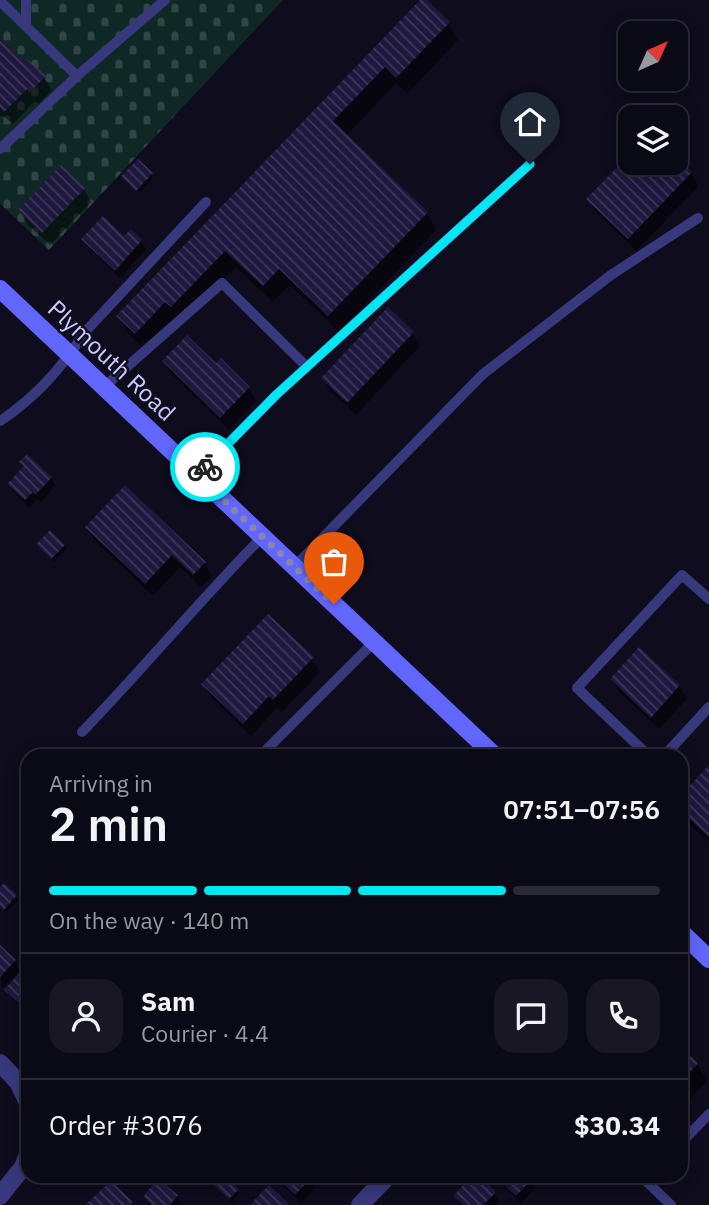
<!DOCTYPE html>
<html lang="en">
<head>
<meta charset="utf-8">
<style>
  :root { --surface:#0a0916; --page:#181723; --text:#f1f3f6; --muted:#999aa1; --line:#2a2a35; --accent:#02e7f1 }
  body { margin:0; font-family:"IBM Plex Sans",sans-serif; background:var(--page); color:var(--text); height:100vh; display:flex; flex-direction:column; font-size:26px; white-space:nowrap }
  * { box-sizing:border-box; margin:0 }
  p { font-size:23px; color:var(--muted) }
  .icon { flex:none; width:38px; height:38px; fill:none; stroke:currentColor; stroke-width:2; stroke-linecap:round; stroke-linejoin:round }
  .map { position:relative; flex:1; overflow:hidden }
  .details { position:absolute; left:21px; top:749px; width:667px; height:434px; display:flex; flex-direction:column; background:var(--surface); border-radius:21px; box-shadow:0 4px 18px #0003,0 0 0 2px var(--line) }
  .details>* { flex:none }
  .needle { width:46px; rotate:45deg }
  .fabs { position:absolute; left:618px; top:21px; display:grid; gap:14px }
  .fabs a { display:grid; place-items:center; width:70px; height:70px; border-radius:14px; background:var(--surface); box-shadow:0 4px 18px #0003,0 0 0 2px var(--line); font-size:35px }
  .pin { position:absolute; display:grid; place-items:center; width:60px; height:60px; color:#fff; margin:-72px -30px; border-radius:50% 50% 50% 0; rotate:-45deg; box-shadow:0 0 7px #0007 }
  .pin .icon { rotate:45deg }
  .courier { position:absolute; display:grid; place-items:center; width:70px; height:70px; margin:-35px; border:5px solid #02e7f1; border-radius:50%; background:#fff; color:#222; box-shadow:0 2px 9px #0007 }
  .summary em { font-style:normal; font-weight:600 }
  .summary div { display:flex; flex-direction:column-reverse }
  .summary { display:flex; align-items:center; justify-content:space-between; height:119px; padding:0 28px }
  h1 { font-size:46px; font-weight:600; line-height:52px }
  .bar { display:grid; grid-template-columns:repeat(4,1fr); gap:10px 7px; align-content:center; height:84px; padding:0 28px }
  .bar i { height:9px; border-radius:5px; background:var(--line) }
  .bar .on { background:var(--accent) }
  .bar p { grid-column:span 4 }
  .line { display:flex; align-items:center; gap:18px; padding:0 28px; border-top:2px solid var(--line) }
  .line div { flex:1 }
  .round { display:grid; place-items:center; flex:none; width:74px; height:74px; border-radius:21px; background:var(--page) }
  .map>svg:first-child { display:block }
  .cemetery { fill:url(#cemetery-stones) }
  .shadow { fill:#0007 }
  .building { fill:url(#building-back-hatch) }
  .lines { fill:none; stroke-linecap:round; stroke-linejoin:round }
  .service { stroke:#37397c; stroke-width:10 }
  .minor { stroke:#37397c; stroke-width:18 }
  .secondary { stroke:#6166fd; stroke-width:18 }
  .done { stroke:#8a87af; stroke-width:7; stroke-dasharray:0 12.6 }
  .route { stroke:#02e7f1; stroke-width:9 }
  .labels { text-anchor:middle; dominant-baseline:central; stroke-width:5; stroke-linejoin:round; paint-order:stroke }
  .street-label { font-size:24px; fill:#ccc9fe; stroke:#0e0c1d }
</style>
</head>
<body>
<div class="map">
<svg width="709" height="1205" viewBox="0 0 709 1205">
  <defs>
    <pattern id="cemetery-stones" width="16" height="16" patternUnits="userSpaceOnUse" patternTransform="scale(1.75)"><rect width="16" height="16" fill="#0f2725"/><path d="M2 7V4a2 2 0 0 1 4 0v3zM10 15v-3a2 2 0 0 1 4 0v3z" fill="#314546"/></pattern>
    <pattern id="building-back-hatch" width="6" height="6" patternUnits="userSpaceOnUse" patternTransform="scale(1.75)"><rect width="6" height="6" fill="#1e183e"/><path d="M-1 5l2 2M0 0l6 6M5-1l2 2" fill="none" stroke="#3e385b"/></pattern>
  </defs>
  <rect width="100%" height="100%" fill="#0e0c1d"/>
  <path class="cemetery" d="M 0,0 L 283,0 L 49,250 L 0,204 Z"/>
  <path class="shadow" d="M 422,0 L 448,23 L 458,40 L 407,94 L 396,83 L 346,136 L 427,213 L 436,230 L 339,332 L 290,285 L 273,302 L 236,267 L 181,323 L 145,350 L 128,333 L 118,316 Z
    M 0,37 L 4,44 L 25,64 L 44,77 L 52,90 L 38,104 L 35,101 L 13,124 L 2,115 L 0,117 Z
    M 630,156 L 630,163 L 676,163 L 676,159 L 691,173 L 698,187 L 636,251 L 596,212 L 589,199 Z
    M 151,174 L 153,178 L 139,193 L 123,177 Z
    M 84,189 L 91,202 L 50,245 L 27,224 L 20,211 Z
    M 84,239 L 141,241 L 146,249 L 120,278 L 88,247 Z
    M 413,333 L 420,346 L 356,415 L 331,392 L 323,379 Z
    M 164,361 L 217,365 L 249,388 L 256,401 L 229,430 L 172,374 Z
    M 22,462 L 51,478 L 55,486 L 41,502 L 38,499 L 30,508 L 14,493 L 9,484 L 25,468 Z
    M 87,527 L 205,563 L 212,576 L 201,587 L 180,567 L 153,596 L 95,541 Z
    M 38,544 L 64,546 L 66,550 L 54,562 Z
    M 640,650 L 679,686 L 687,699 L 659,729 L 620,693 L 612,679 Z
    M 312,659 L 320,672 L 282,712 L 277,708 L 251,736 L 211,697 L 203,684 Z
    M 709,768 L 709,843 L 685,821 L 681,813 L 681,798 Z
    M 4,885 L 18,900 L 7,912 L 0,906 L 0,890 Z
    M 0,947 L 15,961 L 20,970 L 2,989 Z
    M 28,974 L 28,1014 L 11,998 L 6,990 Z
    M 681,1049 L 697,1064 L 707,1081 L 681,1109 Z
    M 142,1176 L 156,1176 L 154,1181 Z
    M 277,1176 L 318,1176 L 321,1181 L 301,1203 L 282,1185 Z
    M 475,1176 L 494,1193 L 499,1201 L 496,1205 L 460,1205 L 455,1196 Z
    M 493,1176 L 529,1176 L 537,1187 L 521,1203 Z
    M 216,1185 L 237,1190 L 239,1194 L 232,1202 Z
    M 176,1196 L 181,1205 L 149,1205 L 145,1197 Z"/>
  <path class="building" d="M 420,0 L 427,0 L 450,22 L 396,78 L 385,67 L 333,121 L 428,212 L 328,316 L 279,269 L 263,286 L 225,251 L 171,307 L 165,302 L 135,334 L 116,316 Z
    M 0,38 L 25,61 L 27,59 L 46,76 L 30,92 L 27,89 L 4,112 L 0,108 Z
    M 630,154 L 630,163 L 676,163 L 676,156 L 692,172 L 628,239 L 586,199 Z
    M 138,159 L 153,173 L 136,191 L 121,176 Z
    M 61,165 L 85,188 L 42,233 L 18,210 Z
    M 103,216 L 124,236 L 131,229 L 142,240 L 115,271 L 81,239 Z
    M 388,307 L 414,332 L 347,403 L 321,378 Z
    M 187,335 L 216,363 L 221,358 L 250,387 L 220,418 L 162,361 Z
    M 27,454 L 52,477 L 35,495 L 33,492 L 25,500 L 7,484 L 24,466 L 19,462 Z
    M 125,485 L 206,562 L 193,575 L 172,555 L 145,584 L 85,527 Z
    M 50,530 L 65,545 L 51,559 L 36,544 Z
    M 268,614 L 314,657 L 273,700 L 269,696 L 243,724 L 201,684 Z
    M 639,647 L 680,685 L 651,718 L 610,679 Z
    M 709,765 L 709,837 L 681,811 L 681,795 Z
    M 4,883 L 17,895 L 4,910 L 0,906 L 0,887 Z
    M 0,945 L 16,960 L 0,977 Z
    M 24,968 L 28,972 L 28,1012 L 4,990 Z
    M 681,1047 L 698,1063 L 681,1082 Z
    M 222,1176 L 239,1189 L 229,1199 L 214,1185 Z
    M 275,1176 L 313,1176 L 295,1195 Z
    M 472,1176 L 479,1176 L 496,1192 L 483,1205 L 463,1205 L 453,1196 Z
    M 495,1176 L 531,1176 L 533,1178 L 516,1196 Z
    M 158,1179 L 178,1195 L 170,1205 L 152,1205 L 143,1197 Z
    M 111,1181 L 133,1202 L 130,1205 L 85,1205 Z
    M 269,1185 L 290,1205 L 250,1205 Z"/>
  <g class="lines">
    <path class="service" d="M 0,1 L 77,76
      M 26,26 L 26,0
      M 0,149 L 77,76 L 165,0
      M 104,387 L 222,283 L 307,367
      M 0,421 C 35,398 62,368 84,333 L 206,202
      M 197,475 L 276,395 L 530,164
      M 294,567 L 483,374 L 611,275 L 698,218
      M 82,732 C 144,668 200,600 262,537
      M 260,756 L 374,642
      M 649,756 L 577,688 L 682,575 L 709,599
      M 664,756 L 709,707
      M 681,1143 L 709,1114
      M 649,1176 L 645,1180 L 671,1205"/>
    <path class="minor" d="M 0,1063 L 18,1082 L 28,1103
      M 0,1196 L 23,1167 L 28,1155
      M 360,1205 L 388,1176"/>
    <path class="secondary" d="M 0,289 L 495,756
      M 681,932 L 709,959"/>
  </g>
  <g class="lines">
    <path class="done" d="M 205,467 L 197,475 L 334,604"/>
    <path class="route" d="M 205,467 L 276,395 L 530,164"/>
  </g>
  <g class="labels">
    <g class="street-label">
      <text transform="translate(112 360) rotate(43)">Plymouth Road</text>
    </g>
  </g>
</svg>
<div class="fabs">
<a><svg class="needle" viewBox="-14 -14 28 28"><path d="M0-13l5 13h-10z" fill="#e53935"/><path d="M0 13l5-13h-10z" fill="#999aa1"/></svg></a>
<a><svg class="icon" aria-label="layers" viewBox="0 0 24 24"><path d="M12 4l9 5-9 5-9-5zM3 14l9 5 9-5"/></svg></a>
</div>
<div class="pin" style="left:334px;top:604px;background:#ea580c"><svg class="icon" aria-label="bag" viewBox="0 0 24 24"><path d="M5 8h14l-1 12H6zM9 8a3 3 0 0 1 6 0"/></svg></div>
<div class="pin" style="left:530px;top:164px;background:#1f2937"><svg class="icon" aria-label="home" viewBox="0 0 24 24"><path d="M3 11l9-7 9 7M6 9v11h12V9"/></svg></div>
<div class="courier" style="left:205px;top:467px"><svg class="icon" aria-label="bike" viewBox="0 0 24 24"><circle cx="6" cy="16" r="4"/><circle cx="18" cy="16" r="4"/><path d="M6 16l4-8h5l3 8M10 8l3 8H6M13 5h3"/></svg></div>
<section class="details">
<div class="summary"><div><h1>2 min</h1><p>Arriving in</p></div><em>07:51–07:56</em></div>
<div class="bar"><i class="on"></i><i class="on"></i><i class="on"></i><i></i><p>On the way · 140 m</p></div>
<div class="line" style="height:126px"><a class="round"><svg class="icon" aria-label="person" viewBox="0 0 24 24"><circle cx="12" cy="8" r="4"/><path d="M4 21q1-7 8-7t8 7"/></svg></a><div><b>Sam</b><p>Courier · 4.4</p></div><a class="round"><svg class="icon" aria-label="chat" viewBox="0 0 24 24"><path d="M4 5h16v11H9l-5 4z"/></svg></a><a class="round"><svg class="icon" aria-label="phone" viewBox="0 0 24 24"><path d="M5 4h4l2 5-3 2q2 4 5 5l2-3 5 2v4C11 20 4 13 5 4z"/></svg></a></div>
<div class="line" style="height:91px"><div>Order #3076</div><b>$30.34</b></div>
</section>
</div>
</body>
</html>
